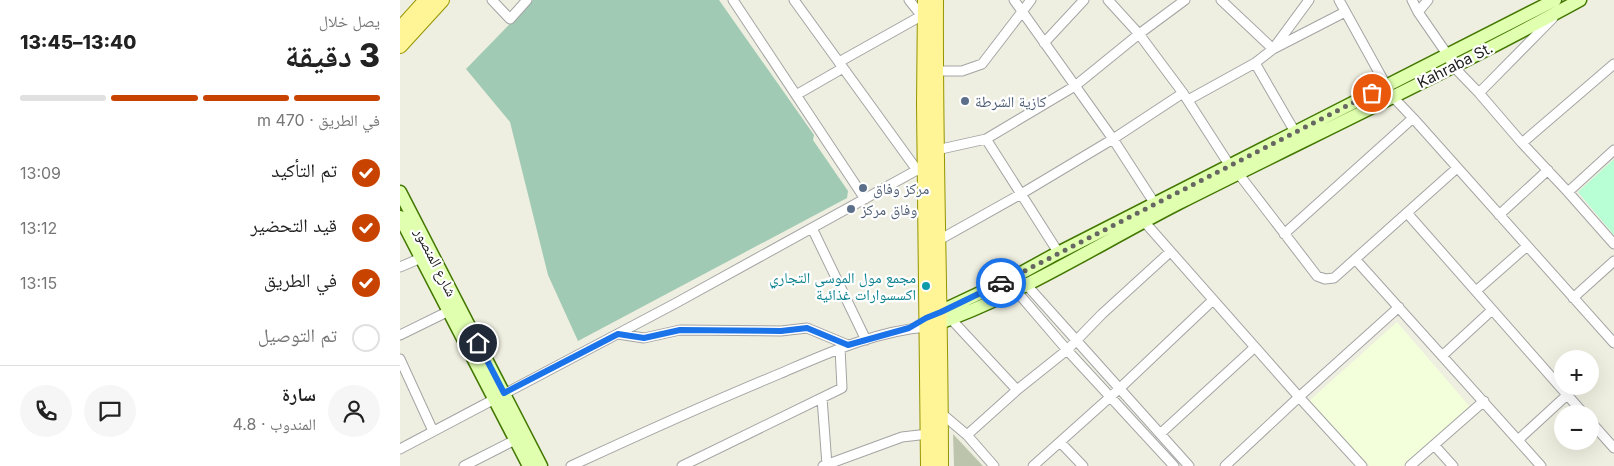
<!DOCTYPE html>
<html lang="ar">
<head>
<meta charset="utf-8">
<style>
  :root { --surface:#fff; --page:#f6f6f6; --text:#222; --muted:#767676; --line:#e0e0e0; --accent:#c94300 }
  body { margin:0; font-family:Inter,"Noto Naskh Arabic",sans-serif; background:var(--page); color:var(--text); direction:rtl; height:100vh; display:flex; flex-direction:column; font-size:19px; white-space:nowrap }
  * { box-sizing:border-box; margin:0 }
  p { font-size:16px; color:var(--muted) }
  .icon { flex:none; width:28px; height:28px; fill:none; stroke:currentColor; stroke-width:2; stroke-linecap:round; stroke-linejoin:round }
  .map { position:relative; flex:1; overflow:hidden; direction:ltr }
  .drawer { display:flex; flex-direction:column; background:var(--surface); width:400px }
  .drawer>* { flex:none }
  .fabs { position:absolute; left:1154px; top:350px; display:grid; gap:10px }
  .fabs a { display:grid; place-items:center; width:45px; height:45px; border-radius:50%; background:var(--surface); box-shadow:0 5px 20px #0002; font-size:25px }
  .pin { position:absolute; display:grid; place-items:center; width:42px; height:42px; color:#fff; margin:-21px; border:2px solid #fff; border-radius:50%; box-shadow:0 1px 5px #0007 }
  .courier { position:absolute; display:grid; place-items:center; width:50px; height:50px; margin:-25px; border:4px solid #1a73e8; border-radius:50%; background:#fff; color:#222; box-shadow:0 1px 6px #0007 }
  .overview em { font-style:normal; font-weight:800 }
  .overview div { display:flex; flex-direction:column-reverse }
  .overview { display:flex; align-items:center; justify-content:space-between; height:85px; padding:0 20px }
  h1 { font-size:32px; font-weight:800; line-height:38px }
  .bar { display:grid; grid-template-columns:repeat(4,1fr); gap:8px 5px; align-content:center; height:60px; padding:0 20px }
  .bar i { height:6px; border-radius:4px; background:var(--line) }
  .bar .on { background:var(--accent) }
  .bar p { grid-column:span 4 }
  .line { display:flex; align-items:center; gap:12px; padding:0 20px; border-top:1px solid var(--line) }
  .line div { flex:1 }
  .round { display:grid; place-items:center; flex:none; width:52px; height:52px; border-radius:26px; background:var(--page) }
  ol { padding:0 20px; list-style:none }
  li { display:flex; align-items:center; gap:15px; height:55px }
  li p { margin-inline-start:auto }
  li .icon { padding:5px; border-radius:50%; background:var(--accent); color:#fff; stroke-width:4 }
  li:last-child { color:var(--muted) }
  li i { width:28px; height:28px; border:2px solid var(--line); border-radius:50% }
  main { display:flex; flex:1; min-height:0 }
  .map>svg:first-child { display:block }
  .education { fill:#f3ffda }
  .construction { fill:#bcc4ac }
  .cemetery { fill:#a0cab4 }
  .park { fill:#b8ffd5 }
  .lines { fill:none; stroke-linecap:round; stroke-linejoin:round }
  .street-casing { stroke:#a4a4a4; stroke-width:11 }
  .secondary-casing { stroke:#427700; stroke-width:15 }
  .primary-casing { stroke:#949500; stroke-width:16 }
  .street { stroke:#fff; stroke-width:9 }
  .secondary { stroke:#e0ffaf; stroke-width:12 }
  .primary { stroke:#fff596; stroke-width:14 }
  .done { stroke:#666662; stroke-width:5; stroke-dasharray:0 9 }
  .route { stroke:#1a73e8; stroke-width:6 }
  .service-dot { fill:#5c6f8a; stroke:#fff; stroke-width:2 }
  .culture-dot { fill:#0f9aa8; stroke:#fff; stroke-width:2 }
  .labels { text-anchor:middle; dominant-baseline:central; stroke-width:4.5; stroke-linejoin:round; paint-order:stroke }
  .street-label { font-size:15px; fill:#1d1d1d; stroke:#fff }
  .service-label { font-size:15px; fill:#4e5e75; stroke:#fff; text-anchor:start }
  .culture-label { font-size:15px; fill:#0d838f; stroke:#fff; text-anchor:end }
</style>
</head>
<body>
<main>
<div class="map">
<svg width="1214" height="466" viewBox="0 0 1214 466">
  <rect width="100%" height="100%" fill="#efefe1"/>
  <path class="education" d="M 997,322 L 1071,408 L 1005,466 L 969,466 L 909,401 Z"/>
  <path class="construction" d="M 553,434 L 583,466 L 554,466 Z"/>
  <path class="cemetery" d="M 133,0 L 319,0 L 414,135 L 413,140 L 448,191 L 447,198 L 178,341 L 148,275 L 110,122 L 66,69 Z"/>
  <path class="park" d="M 1214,159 L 1214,235 L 1178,192 Z"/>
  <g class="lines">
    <g class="street-casing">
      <path id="street" d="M 92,0 L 110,19 L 127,0
        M 333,0 L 465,199
        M 394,0 L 517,170 L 522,172
        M 509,0 L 525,20
        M 614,0 L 713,139 L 755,204
        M 708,0 L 739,34 L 783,93 L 830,166 L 838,173 L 917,276 L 925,279 L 934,278 L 1057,168
        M 821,0 L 873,49 L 945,12
        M 939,0 L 992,96 L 1013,118 L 1214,343
        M 1012,0 L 1018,12 L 1047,54 L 1053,66 L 1079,93 L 1122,143 L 1168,192 L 1214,244
        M 1018,12 L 1028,0
        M 644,43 L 684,0
        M 439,62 L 521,16
        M 855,63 L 895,132
        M 536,71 L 562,71 L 582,64 L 631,0
        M 1079,93 L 1153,18
        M 396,95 L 443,68
        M 788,100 L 855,63 L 873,49 L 909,0
        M 586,139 L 658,252
        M 1122,143 L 1214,64
        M 532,151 L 586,139 L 675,86 L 739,34 L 785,0
        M 1168,192 L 1214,150
        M 1007,213 L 1184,414
        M 1099,215 L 1148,170
        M 741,218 L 899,397 L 962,466
        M 412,228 L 466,340
        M 884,234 L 1013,118
        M 539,240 L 621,194 L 713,139 L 783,93
        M 955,259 L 1141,466
        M 0,267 L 21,258
        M 624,282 L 789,466
        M 612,286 L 667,350 L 774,466
        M 1076,291 L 1127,246
        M 1173,298 L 1214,261
        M 551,319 L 617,390
        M 218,334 L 244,338 L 280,330 L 381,331 L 407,328 L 448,345
        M 0,335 L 49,311
        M 1042,356 L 1092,310
        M 0,359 L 33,431
        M 422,398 L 427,465
        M 541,413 L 567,435 L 594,466
        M 1190,421 L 1214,448
        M 760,434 L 855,347
        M 567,435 L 617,390 L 667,350 L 702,314 L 770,252
        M 1118,440 L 1167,395
        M 660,442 L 683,466
        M 1034,445 L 1053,466
        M 0,449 L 276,303 L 517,170
        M 64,466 L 115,440
        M 171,466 C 240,434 309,403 379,374 C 426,354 475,331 527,327
        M 282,466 L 442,388 L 440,348
        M 423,466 L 502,437 L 528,434
        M 633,466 L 719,389 L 813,300
        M 825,466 L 899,397 L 999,307
        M 1010,466 L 1084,401"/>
    </g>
    <g class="secondary-casing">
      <path id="secondary" d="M 0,192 L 141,466
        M 0,217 L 129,466
        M 531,316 L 614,277 L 652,256 L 1155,0
        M 531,326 C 618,296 697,245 779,203 C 912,136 1048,72 1180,0"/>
    </g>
    <g class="primary-casing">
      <path id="primary" d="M 525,0 L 524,104 L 528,466
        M 536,0 C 535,155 541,311 541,466
        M 0,29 L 26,0
        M 0,46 L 42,0"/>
    </g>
    <use href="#street" class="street"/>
    <use href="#secondary" class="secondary"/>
    <use href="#primary" class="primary"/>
  </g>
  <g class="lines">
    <path class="done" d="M 601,283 L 972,93"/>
    <path class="route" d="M 78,343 L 104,393 L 218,334 L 244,338 L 280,330 L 381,331 L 407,328 L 448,345 L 509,328 L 526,318 L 541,312 L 601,283"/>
  </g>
  <g class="service-dot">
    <circle cx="565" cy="101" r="5"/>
    <circle cx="463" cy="188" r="5"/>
    <circle cx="451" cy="209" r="5"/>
  </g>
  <circle class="culture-dot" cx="526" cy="286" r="5"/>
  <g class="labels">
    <g class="street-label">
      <text transform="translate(1055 65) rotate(-27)">Kahraba St.</text>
      <text transform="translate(36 262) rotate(63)">شارع المنصور</text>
    </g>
    <g class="service-label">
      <text x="575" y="101">كازية الشرطة</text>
      <text x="473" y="188">مركز وفاق</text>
      <text x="461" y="209">وفاق مركز</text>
    </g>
    <g class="culture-label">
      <text x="516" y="277">مجمع مول الموسى التجاري<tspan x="516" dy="17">اكسسوارات غذائية</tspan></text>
    </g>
  </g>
</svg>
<div class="fabs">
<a>+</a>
<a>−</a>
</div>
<div class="pin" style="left:972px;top:93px;background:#ea580c"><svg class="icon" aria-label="bag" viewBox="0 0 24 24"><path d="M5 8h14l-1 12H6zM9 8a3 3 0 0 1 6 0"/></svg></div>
<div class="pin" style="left:78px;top:343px;background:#1f2937"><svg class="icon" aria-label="home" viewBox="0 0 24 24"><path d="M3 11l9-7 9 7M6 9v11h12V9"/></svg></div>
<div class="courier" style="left:601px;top:283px"><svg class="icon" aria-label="car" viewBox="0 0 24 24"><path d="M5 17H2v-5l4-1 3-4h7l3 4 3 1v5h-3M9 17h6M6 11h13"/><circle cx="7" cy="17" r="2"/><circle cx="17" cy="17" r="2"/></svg></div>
</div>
<section class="drawer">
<div class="overview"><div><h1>3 دقيقة</h1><p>يصل خلال</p></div><em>13:40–13:45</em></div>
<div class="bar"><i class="on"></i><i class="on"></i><i class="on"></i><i></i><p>في الطريق · 470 m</p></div>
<ol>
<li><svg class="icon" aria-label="check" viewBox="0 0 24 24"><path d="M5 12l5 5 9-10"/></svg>تم التأكيد<p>13:09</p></li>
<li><svg class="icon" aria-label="check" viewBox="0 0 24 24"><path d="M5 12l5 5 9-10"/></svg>قيد التحضير<p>13:12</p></li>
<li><svg class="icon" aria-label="check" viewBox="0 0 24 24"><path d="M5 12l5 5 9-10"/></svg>في الطريق<p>13:15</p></li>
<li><i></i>تم التوصيل</li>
</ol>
<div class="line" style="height:90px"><a class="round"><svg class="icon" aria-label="person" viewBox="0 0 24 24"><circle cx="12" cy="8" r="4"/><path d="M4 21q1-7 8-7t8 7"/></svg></a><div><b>سارة</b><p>المندوب · 4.8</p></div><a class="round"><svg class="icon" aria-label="chat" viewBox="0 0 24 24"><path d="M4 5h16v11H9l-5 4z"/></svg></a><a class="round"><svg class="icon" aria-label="phone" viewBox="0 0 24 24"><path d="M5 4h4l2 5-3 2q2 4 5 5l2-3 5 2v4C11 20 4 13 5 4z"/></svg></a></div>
</section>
</main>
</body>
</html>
